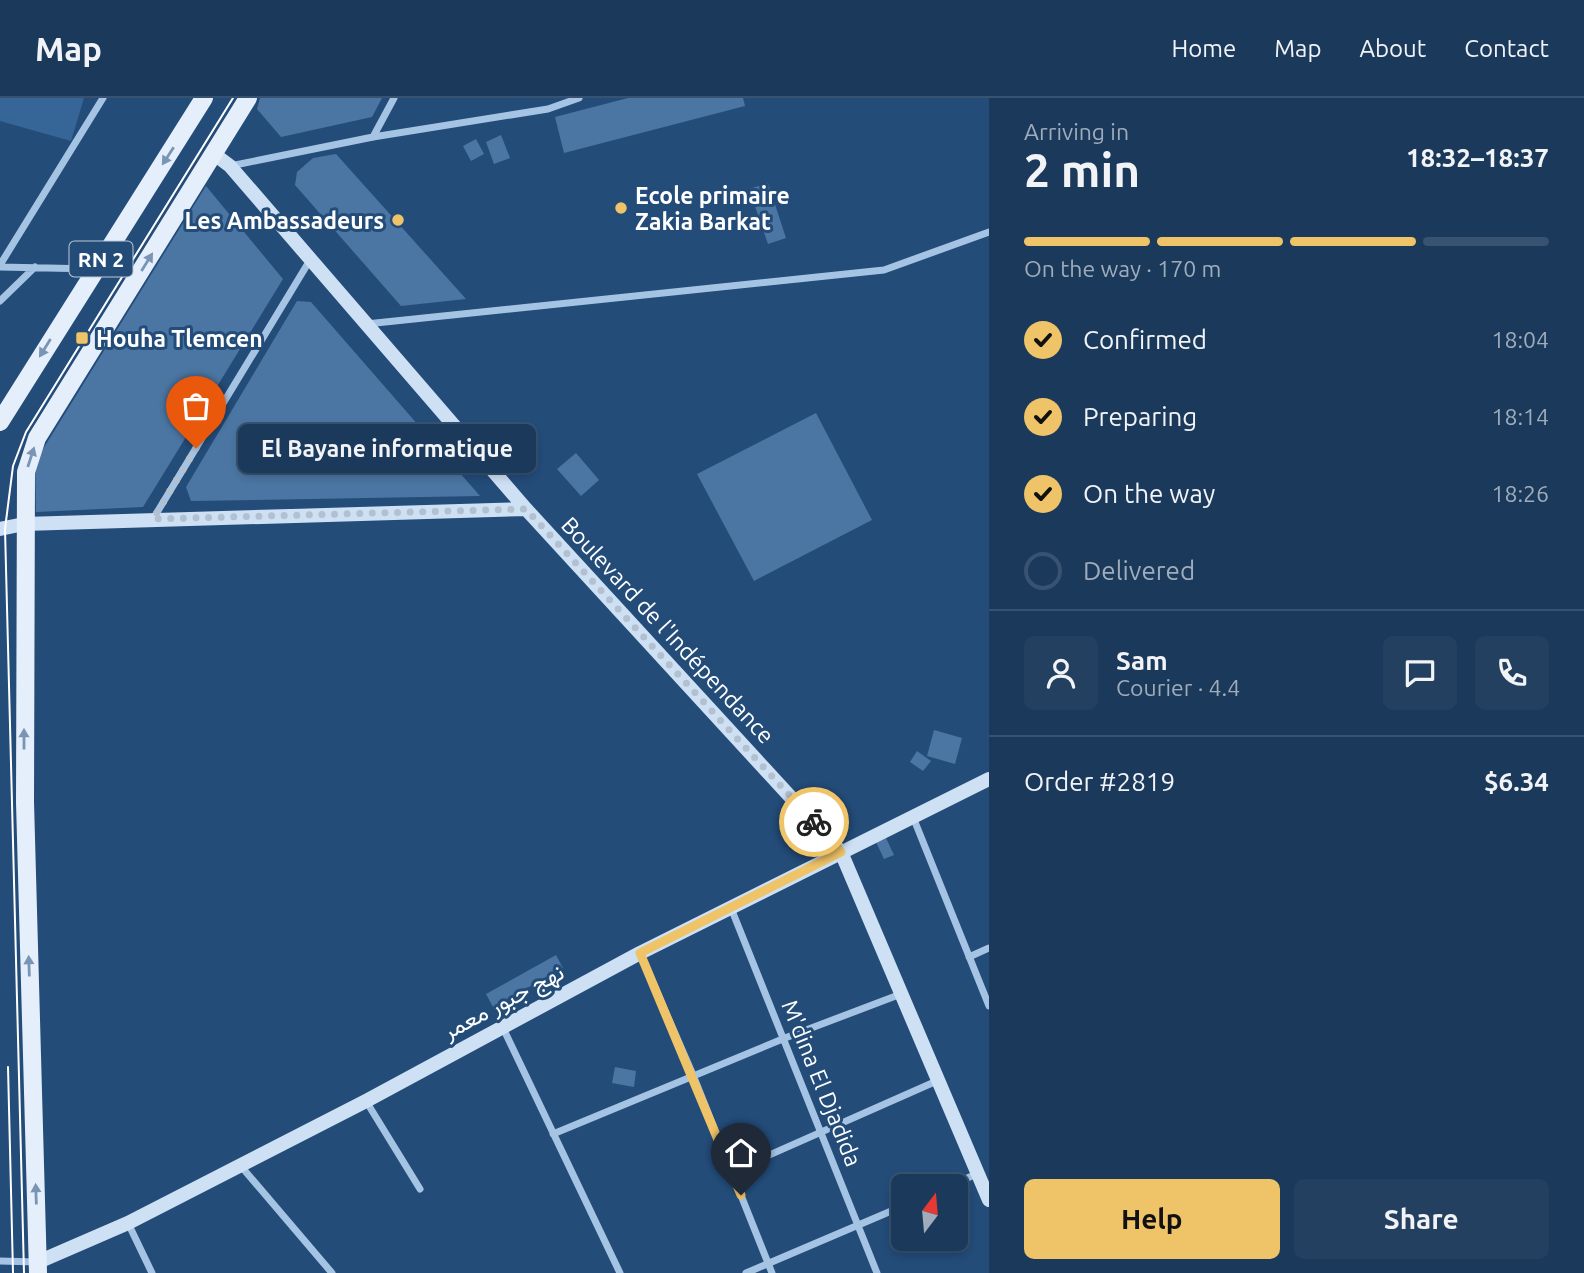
<!DOCTYPE html>
<html lang="en">
<head>
<meta charset="utf-8">
<style>
  :root { --surface:#1a395b; --page:#234061; --text:#f1f3f6; --muted:#9facbb; --line:#385371; --accent:#efc368 }
  body { margin:0; font-family:Ubuntu,Vazirmatn,sans-serif; background:var(--page); color:var(--text); height:100vh; display:flex; flex-direction:column; font-size:26px; white-space:nowrap }
  * { box-sizing:border-box; margin:0 }
  p { font-size:23px; color:var(--muted) }
  .icon { flex:none; width:38px; height:38px; fill:none; stroke:currentColor; stroke-width:2; stroke-linecap:round; stroke-linejoin:round }
  .map { position:relative; flex:1; overflow:hidden }
  .panel { display:flex; flex-direction:column; background:var(--surface); width:595px }
  .panel>* { flex:none }
  .needle { width:46px; rotate:16deg }
  .controls { position:absolute; left:891px; top:1076px; display:grid; gap:14px }
  .controls a { display:grid; place-items:center; width:77px; height:77px; border-radius:10px; background:var(--surface); box-shadow:0 4px 10px #0003,0 0 0 2px var(--line); font-size:35px }
  .pin { position:absolute; display:grid; place-items:center; width:60px; height:60px; color:#fff; margin:-72px -30px; border-radius:50% 50% 50% 0; rotate:-45deg; box-shadow:0 0 7px #0007 }
  .pin .icon { rotate:45deg }
  .courier { position:absolute; display:grid; place-items:center; width:70px; height:70px; margin:-35px; border:5px solid #efc368; border-radius:50%; background:#fff; color:#222; box-shadow:0 2px 9px #0007 }
  .bubble { position:absolute; height:49px; border-radius:10px; background:var(--surface); box-shadow:0 4px 10px #0003,0 0 0 2px var(--line); font-size:23px; font-weight:700; line-height:49px; text-align:center }
  .overview em { font-style:normal; font-weight:700 }
  .overview div { display:flex; flex-direction:column-reverse }
  .overview { display:flex; align-items:center; justify-content:space-between; height:119px; padding:0 35px }
  h1 { font-size:46px; font-weight:700; line-height:52px }
  .bar { display:grid; grid-template-columns:repeat(4,1fr); gap:10px 7px; align-content:center; height:84px; padding:0 35px }
  .bar i { height:9px; border-radius:5px; background:var(--line) }
  .bar .active { background:var(--accent) }
  .bar p { grid-column:span 4 }
  .line { display:flex; align-items:center; gap:18px; padding:0 35px; border-top:2px solid var(--line) }
  .line div { flex:1 }
  .round { display:grid; place-items:center; flex:none; width:74px; height:74px; border-radius:10px; background:var(--page) }
  ol { padding:0 35px; list-style:none }
  li { display:flex; align-items:center; gap:21px; height:77px }
  li p { margin-inline-start:auto }
  li .icon { padding:7px; border-radius:50%; background:var(--accent); color:#111; stroke-width:4 }
  li:last-child { color:var(--muted) }
  li i { width:38px; height:38px; border:4px solid var(--line); border-radius:50% }
  .action { display:flex; gap:14px; margin-top:auto; padding:14px 35px }
  .action a { flex:1; height:80px; border-radius:10px; background:var(--accent); color:#111; font-size:28px; font-weight:700; line-height:80px; text-align:center }
  .action a+a { background:var(--page); color:var(--text) }
  header { display:flex; align-items:center; gap:42px; box-sizing:border-box; height:98px; padding:0 35px; background:var(--surface); border-bottom:2px solid var(--line) }
  header strong { font-size:33px }
  nav { display:flex; gap:38px; margin-inline-start:auto; font-size:24px }
  main { display:flex; flex:1; min-height:0 }
  .map>svg:first-child { display:block }
  .green { fill:#366697 }
  .building { fill:#4b76a3 }
  .lines { fill:none; stroke-linecap:round; stroke-linejoin:round }
  .street { stroke:#a5c4e4; stroke-width:7 }
  .secondary { stroke:#cee0f4; stroke-width:14 }
  .primary { stroke:#e5effc; stroke-width:18 }
  .tram { stroke:#fff; stroke-width:2 }
  .oneway { fill:#7a95b4 }
  .done { stroke:#b2c0d0; stroke-width:7; stroke-dasharray:0 12.6 }
  .route { stroke:#efc368; stroke-width:9 }
  .poi-dot { fill:#efc368; stroke:#234c79; stroke-width:2.5 }
  .labels { text-anchor:middle; dominant-baseline:central; stroke-width:6; stroke-linejoin:round; paint-order:stroke }
  .shield { fill:#234c79; stroke:#bdc9d7; stroke-width:2 }
  .shield-label { font-size:21px; font-weight:bold; fill:#fff }
  .poi-label { font-size:23px; font-weight:bold; fill:#fff; stroke:#234c79; text-anchor:start }
  .street-label { font-size:23px; fill:#fff; stroke:#234c79 }
</style>
</head>
<body>
<header>
<strong>Map</strong>
<nav><a>Home</a><a>Map</a><a>About</a><a>Contact</a></nav>
</header>
<main>
<div class="map">
<svg width="989" height="1175" viewBox="0 0 989 1175">
  <rect width="100%" height="100%" fill="#234c79"/>
  <path class="green" d="M 0,0 L 84,0 L 71,43 L 0,23 Z"/>
  <path class="building" d="M 260,0 L 382,0 L 372,19 L 281,39 L 257,11 Z
    M 628,0 L 743,0 L 745,8 L 564,55 L 555,19 Z
    M 501,37 L 510,60 L 494,66 L 486,44 Z
    M 476,41 L 484,56 L 471,63 L 463,48 Z
    M 336,56 L 466,201 L 401,208 L 295,87 L 297,74 L 313,60 Z
    M 768,85 L 786,140 L 768,146 L 749,91 Z
    M 206,88 L 283,181 L 143,409 L 36,414 L 35,364 Z
    M 297,203 L 311,204 L 480,398 L 191,403 L 186,389 Z
    M 816,315 L 872,422 L 754,483 L 697,376 Z
    M 576,355 L 599,382 L 581,398 L 557,371 Z
    M 934,632 L 962,640 L 955,666 L 927,658 Z
    M 917,653 L 931,663 L 923,673 L 910,664 Z
    M 886,740 L 894,757 L 884,761 L 876,744 Z
    M 556,857 L 563,870 L 493,909 L 486,896 Z
    M 615,969 L 636,973 L 634,989 L 612,985 Z"/>
  <g class="lines">
    <path class="street" d="M 373,39 L 394,0
      M 230,68 L 373,39 L 548,11 L 579,0
      M 0,167 L 103,0
      M 0,169 L 94,171
      M 0,203 L 35,169
      M 366,226 L 884,172 L 989,134
      M 153,421 L 310,162
      M 913,719 L 989,908
      M 731,810 L 877,1175
      M 640,855 L 693,977 L 772,1175
      M 969,859 L 989,850
      M 503,930 L 620,1175
      M 366,1003 L 420,1091
      M 553,1036 L 785,940 L 901,896
      M 240,1067 L 332,1175
      M 731,1074 L 939,982
      M 948,1088 L 977,1076
      M 128,1125 L 152,1175
      M 0,1163 L 37,1164
      M 746,1175 L 903,1108"/>
    <path class="secondary" d="M 214,56 L 230,68 L 526,411 L 841,754 L 989,1102
      M 0,431 L 24,426 L 526,411
      M 38,1164 L 128,1125 L 366,1003 L 640,855 L 989,681"/>
    <path class="primary" d="M 0,324 L 204,0
      M 38,1175 L 25,704 L 26,374 L 37,340 L 248,0"/>
    <path class="tram" d="M 8,969 L 13,1175
      M 24,1175 L 5,431 L 13,368 L 26,334 L 233,0"/>
  </g>
  <defs><path id="oneway-solid" d="M-6-.8H1V-3.2L6.5 0L1 3.2V.8H-6Z" transform="scale(1.75)"/></defs>
  <g class="oneway">
    <use href="#oneway-solid" transform="translate(168 58) rotate(123)"/>
    <use href="#oneway-solid" transform="translate(147 164) rotate(-58)"/>
    <use href="#oneway-solid" transform="translate(45 250) rotate(122)"/>
    <use href="#oneway-solid" transform="translate(31 359) rotate(-72)"/>
    <use href="#oneway-solid" transform="translate(24 641) rotate(-90)"/>
    <use href="#oneway-solid" transform="translate(29 868) rotate(-92)"/>
    <use href="#oneway-solid" transform="translate(36 1096) rotate(-92)"/>
  </g>
  <g class="lines">
    <path class="done" d="M 196,350 L 153,421 L 526,411 L 814,724"/>
    <path class="route" d="M 741,1097 L 640,855 L 841,754 L 814,724"/>
  </g>
  <g class="poi-dot">
    <circle cx="621" cy="110" r="7"/>
    <circle cx="398" cy="122" r="7"/>
    <rect x="75" y="233" width="14" height="14" rx="3.5"/>
  </g>
  <g class="labels">
    <rect class="shield" x="69.5" y="143.5" width="63" height="35" rx="5"/>
    <g class="shield-label">
      <text x="101" y="161">RN 2</text>
    </g>
    <g class="poi-label">
      <text x="635" y="97">Ecole primaire<tspan x="635" dy="26">Zakia Barkat</tspan></text>
      <text x="384" y="122" text-anchor="end">Les Ambassadeurs</text>
      <text x="96" y="240">Houha Tlemcen</text>
    </g>
    <g class="street-label">
      <text transform="translate(668 532) rotate(47)">Boulevard de l'Indépendance</text>
      <text transform="translate(503 903) rotate(-28)">نهج جبور معمر</text>
      <text transform="translate(822 985) rotate(68)">M'dina El Djadida</text>
    </g>
  </g>
</svg>
<div class="controls">
<a><svg class="needle" viewBox="-14 -14 28 28"><path d="M0-13l5 13h-10z" fill="#e53935"/><path d="M0 13l5-13h-10z" fill="#9facbb"/></svg></a>
</div>
<div class="pin" style="left:196px;top:350px;background:#ea580c"><svg class="icon" aria-label="bag" viewBox="0 0 24 24"><path d="M5 8h14l-1 12H6zM9 8a3 3 0 0 1 6 0"/></svg></div>
<div class="pin" style="left:741px;top:1097px;background:#1f2937"><svg class="icon" aria-label="home" viewBox="0 0 24 24"><path d="M3 11l9-7 9 7M6 9v11h12V9"/></svg></div>
<div class="courier" style="left:814px;top:724px"><svg class="icon" aria-label="bike" viewBox="0 0 24 24"><circle cx="6" cy="16" r="4"/><circle cx="18" cy="16" r="4"/><path d="M6 16l4-8h5l3 8M10 8l3 8H6M13 5h3"/></svg></div>
<div class="bubble" style="left:238px;top:326px;width:298px">El Bayane informatique</div>
</div>
<section class="panel">
<div class="overview"><div><h1>2 min</h1><p>Arriving in</p></div><em>18:32–18:37</em></div>
<div class="bar"><i class="active"></i><i class="active"></i><i class="active"></i><i></i><p>On the way · 170 m</p></div>
<ol>
<li><svg class="icon" aria-label="check" viewBox="0 0 24 24"><path d="M5 12l5 5 9-10"/></svg>Confirmed<p>18:04</p></li>
<li><svg class="icon" aria-label="check" viewBox="0 0 24 24"><path d="M5 12l5 5 9-10"/></svg>Preparing<p>18:14</p></li>
<li><svg class="icon" aria-label="check" viewBox="0 0 24 24"><path d="M5 12l5 5 9-10"/></svg>On the way<p>18:26</p></li>
<li><i></i>Delivered</li>
</ol>
<div class="line" style="height:126px"><a class="round"><svg class="icon" aria-label="person" viewBox="0 0 24 24"><circle cx="12" cy="8" r="4"/><path d="M4 21q1-7 8-7t8 7"/></svg></a><div><b>Sam</b><p>Courier · 4.4</p></div><a class="round"><svg class="icon" aria-label="chat" viewBox="0 0 24 24"><path d="M4 5h16v11H9l-5 4z"/></svg></a><a class="round"><svg class="icon" aria-label="phone" viewBox="0 0 24 24"><path d="M5 4h4l2 5-3 2q2 4 5 5l2-3 5 2v4C11 20 4 13 5 4z"/></svg></a></div>
<div class="line" style="height:91px"><div>Order #2819</div><b>$6.34</b></div>
<div class="action"><a>Help</a><a>Share</a></div>
</section>
</main>
</body>
</html>
